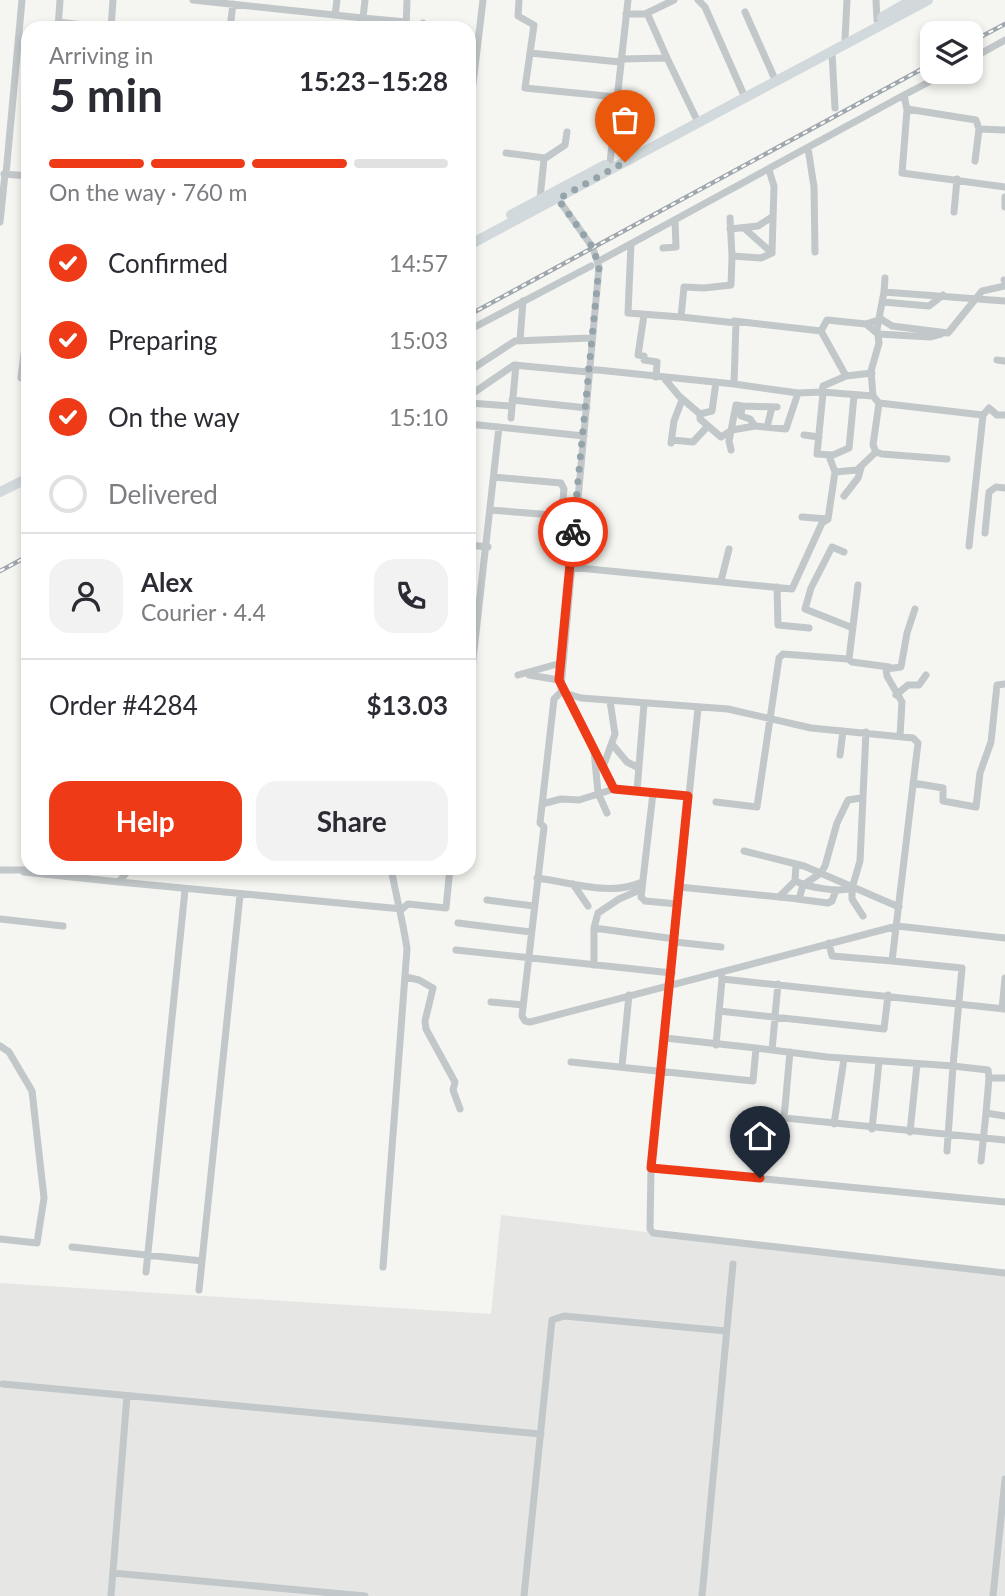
<!DOCTYPE html>
<html lang="en">
<head>
<meta charset="utf-8">
<style>
  :root { --surface:#fff; --page:#f2f2f3; --text:#2b2b33; --muted:#7c7c81; --line:#e1e1e2; --accent:#ef3a17 }
  body { margin:0; font-family:Lato,sans-serif; background:var(--page); color:var(--text); height:100vh; display:flex; flex-direction:column; font-size:26px; white-space:nowrap }
  * { box-sizing:border-box; margin:0 }
  p { font-size:23px; color:var(--muted) }
  .icon { flex:none; width:38px; height:38px; fill:none; stroke:currentColor; stroke-width:2; stroke-linecap:round; stroke-linejoin:round }
  .map { position:relative; flex:1; overflow:hidden }
  .sheet { position:absolute; left:21px; top:21px; width:455px; height:854px; display:flex; flex-direction:column; background:var(--surface); border-radius:21px; box-shadow:0 4px 10px #0003 }
  .sheet>* { flex:none }
  .buttons { position:absolute; left:920px; top:21px; display:grid; gap:14px }
  .buttons a { display:grid; place-items:center; width:63px; height:63px; border-radius:14px; background:var(--surface); box-shadow:0 4px 10px #0003; font-size:35px }
  .pin { position:absolute; display:grid; place-items:center; width:60px; height:60px; color:#fff; margin:-72px -30px; border-radius:50% 50% 50% 0; rotate:-45deg; box-shadow:0 0 7px #0007 }
  .pin .icon { rotate:45deg }
  .courier { position:absolute; display:grid; place-items:center; width:70px; height:70px; margin:-35px; border:5px solid #ef3a17; border-radius:50%; background:#fff; color:#222; box-shadow:0 2px 9px #0007 }
  .overview em { font-style:normal; font-weight:700 }
  .overview div { display:flex; flex-direction:column-reverse }
  .overview { display:flex; align-items:center; justify-content:space-between; height:119px; padding:0 28px }
  h1 { font-size:46px; font-weight:700; line-height:52px }
  .bar { display:grid; grid-template-columns:repeat(4,1fr); gap:10px 7px; align-content:center; height:84px; padding:0 28px }
  .bar i { height:9px; border-radius:5px; background:var(--line) }
  .bar .current { background:var(--accent) }
  .bar p { grid-column:span 4 }
  .line { display:flex; align-items:center; gap:18px; padding:0 28px; border-top:2px solid var(--line) }
  .line div { flex:1 }
  .round { display:grid; place-items:center; flex:none; width:74px; height:74px; border-radius:21px; background:var(--page) }
  ol { padding:0 28px; list-style:none }
  li { display:flex; align-items:center; gap:21px; height:77px }
  li p { margin-inline-start:auto }
  li .icon { padding:7px; border-radius:50%; background:var(--accent); color:#fff; stroke-width:4 }
  li:last-child { color:var(--muted) }
  li i { width:38px; height:38px; border:4px solid var(--line); border-radius:50% }
  .action { display:flex; gap:14px; margin-top:auto; padding:14px 28px }
  .action a { flex:1; height:80px; border-radius:21px; background:var(--accent); color:#fff; font-size:28px; font-weight:700; line-height:80px; text-align:center }
  .action a+a { background:var(--page); color:var(--text) }
  .map>svg:first-child { display:block }
  .built { fill:#e6e7e5 }
  .lines { fill:none; stroke-linecap:round; stroke-linejoin:round }
  .minor { stroke:#c2c7c9; stroke-width:7 }
  .primary { stroke:#d2d9dc; stroke-width:10 }
  .rail-casing { stroke:#a0a8ad; stroke-width:4.5 }
  .rail { stroke:#fff; stroke-width:2; stroke-dasharray:5; stroke-linecap:butt }
  .done { stroke:#95a4aa; stroke-width:7; stroke-dasharray:0 12.6 }
  .route { stroke:#ef3a17; stroke-width:9 }
</style>
</head>
<body>
<div class="map">
<svg width="1005" height="1596" viewBox="0 0 1005 1596">
  <rect width="100%" height="100%" fill="#f5f5f1"/>
  <path class="built" d="M 501,1215 L 1005,1274 L 1005,1596 L 0,1596 L 0,1283 L 491,1314 Z"/>
  <g class="lines">
    <path class="minor" d="M 193,0 L 363,18
      M 365,0 L 363,18 L 406,22
      M 519,0 L 518,16 L 534,25 L 525,88 L 616,97
      M 698,0 L 705,7 L 743,93
      M 876,0 L 877,20
      M 745,12 L 774,77
      M 647,13 L 667,58
      M 626,14 L 645,14 L 674,0
      M 335,15 L 337,0
      M 58,22 L 101,27
      M 58,28 L 60,0
      M 111,28 L 113,0
      M 230,28 L 233,4
      M 406,28 L 407,0
      M 423,28 L 423,23
      M 845,39 L 847,0
      M 530,53 L 620,62
      M 832,53 L 835,108
      M 621,59 L 667,58 L 696,118
      M 971,59 L 1005,40
      M 948,72 L 904,95 L 907,110 L 902,173 L 1005,187
      M 907,109 L 976,120 L 979,129 L 1005,130
      M 469,117 L 483,0
      M 808,148 L 814,187 L 815,252
      M 506,153 L 545,158
      M 975,161 L 979,129
      M 610,163 L 628,0
      M 769,170 L 774,186 L 772,253
      M 4,174 L 28,176
      M 6,174 L 22,0
      M 556,196 L 593,248 L 599,267 L 561,687 L 565,693 L 581,698 L 728,709 L 811,728 L 913,738 L 918,743 L 892,961 L 962,968 L 953,1066 L 988,1070 L 989,1078 L 1005,1078
      M 1005,197 L 1005,207
      M 540,199 L 544,159 L 565,145 L 567,132
      M 954,212 L 957,179
      M 730,218 L 732,256 L 761,258 L 772,253
      M 0,222 L 5,174
      M 730,229 L 758,226 L 772,217
      M 745,229 L 772,253
      M 631,244 L 628,313 L 681,317
      M 663,248 L 676,247 L 675,220
      M 601,260 L 904,95
      M 885,278 L 884,292 L 1005,301
      M 1004,280 L 1005,280
      M 884,292 L 877,329 L 879,343 L 871,371 L 873,396 L 879,403 L 873,445 L 876,452 L 882,454 L 947,459
      M 883,302 L 929,306 L 943,295
      M 644,315 L 638,355 L 644,356 L 644,360 L 657,362 L 656,377
      M 734,321 L 821,331 L 827,320 L 866,324 L 881,319 L 892,326 L 948,333 L 982,291 L 1005,286
      M 28,322 L 21,378 L 28,378
      M 866,324 L 878,334 L 930,337 L 941,334
      M 469,330 L 591,266
      M 821,331 L 846,376 L 872,373
      M 520,340 L 523,301
      M 997,360 L 1005,361
      M 588,369 L 734,384 L 736,323 L 681,317 L 684,287 L 704,288 L 731,285 L 732,256
      M 469,371 L 515,341 L 590,338
      M 846,376 L 823,386 L 822,392 L 873,396
      M 664,378 L 679,396 L 700,414
      M 716,382 L 712,411 L 700,414 L 700,419 L 721,437 L 732,430 L 755,426
      M 734,384 L 798,393
      M 823,393 L 817,454 L 833,455 L 849,448 L 854,396
      M 469,396 L 514,365 L 588,372
      M 512,400 L 587,408
      M 469,403 L 511,406
      M 879,403 L 983,415 L 989,408 L 997,415 L 1005,415
      M 742,406 L 777,407
      M 511,418 L 516,365
      M 469,424 L 584,436
      M 767,427 L 772,407
      M 804,435 L 819,437
      M 672,440 L 693,442 L 707,427
      M 671,443 L 674,421 L 682,400
      M 731,450 L 729,441 L 736,405 L 742,406 L 741,416 L 750,419 L 755,426 L 786,429 L 798,393 L 822,392
      M 835,472 L 857,470 L 876,452
      M 844,496 L 858,478 L 861,468
      M 490,510 L 553,515 L 562,509 L 564,489 L 561,483 L 494,477
      M 802,517 L 828,519
      M 985,533 L 989,492 L 996,487 L 1005,488
      M 469,545 L 488,547
      M 969,546 L 983,415
      M 844,552 L 832,547 L 811,588 L 805,609 L 853,628
      M 569,567 L 792,589 L 822,523 L 828,519 L 835,472 L 829,456
      M 721,581 L 729,549
      M 777,587 L 778,625 L 809,628
      M 849,659 L 858,585
      M 518,675 L 561,663
      M 529,675 L 559,680
      M 563,690 L 554,699 L 540,823 L 544,827 L 522,1016 L 525,1021 L 530,1022 L 897,926 L 1005,938
      M 565,693 L 614,789
      M 469,695 L 499,427
      M 896,695 L 908,685 L 919,685 L 926,675
      M 698,708 L 651,1168 L 650,1229 L 653,1233 L 1005,1273
      M 900,736 L 902,702 L 887,676 L 886,669 L 901,667 L 907,633 L 915,609
      M 612,744 L 627,762 L 637,767
      M 594,750 L 598,793 L 607,813
      M 840,755 L 843,731
      M 603,767 L 615,734 L 610,701
      M 913,783 L 943,788 L 943,801 L 976,807 L 980,773 L 991,742 L 997,685 L 1005,684
      M 637,791 L 688,796
      M 653,793 L 641,897 L 645,901 L 678,904
      M 716,802 L 757,807 L 779,658 L 783,654 L 848,659 L 852,662 L 889,667
      M 542,804 L 561,799 L 579,800 L 614,789 L 637,791 L 644,704
      M 744,851 L 804,866 L 899,907
      M 0,870 L 26,870
      M 24,872 L 119,882 L 130,868
      M 537,878 C 569,882 612,897 642,882
      M 795,881 C 808,887 838,893 852,888
      M 119,882 L 402,909 L 408,904 L 446,908 L 450,868
      M 573,884 L 588,906
      M 679,887 L 799,899 L 803,885 L 821,873 L 825,866 L 837,823 L 848,800 L 861,798
      M 779,897 L 795,881 L 796,864
      M 797,899 L 828,903 L 832,901 L 836,890
      M 487,900 L 534,906
      M 863,916 L 852,899 L 852,888 L 860,861 L 866,732
      M 0,919 L 63,926
      M 458,923 L 531,932
      M 594,928 L 675,939
      M 675,942 L 721,947
      M 829,943 L 832,956 L 892,961
      M 456,950 L 672,973
      M 594,965 L 594,928 L 598,913 L 619,899 L 642,889
      M 721,972 L 722,979 L 1005,1009
      M 406,977 L 419,980 L 433,988 L 425,1021 L 426,1029 L 455,1082 L 453,1090 L 460,1109
      M 491,1002 L 523,1005
      M 1002,1009 L 1005,978
      M 719,1011 L 884,1029 L 888,995
      M 775,1016 L 778,984
      M 665,1038 L 756,1048
      M 716,1045 L 722,979
      M 772,1050 L 775,1018
      M 571,1062 L 753,1081 L 756,1048 L 827,1057 L 953,1066 L 947,1151
      M 622,1066 L 629,995
      M 989,1078 L 986,1113 L 1005,1116
      M 745,1114 L 1005,1140
      M 784,1118 L 790,1052
      M 834,1124 L 844,1059
      M 872,1129 L 879,1062
      M 910,1132 L 917,1064
      M 981,1161 L 986,1113
      M 651,1168 L 1005,1202
      M 0,1239 L 37,1243 L 44,1198 L 32,1091 L 9,1052 L 0,1046
      M 72,1247 L 202,1261
      M 383,1267 L 407,949 C 403,921 396,896 391,868
      M 146,1272 L 185,890
      M 199,1290 L 240,895
      M 3,1384 L 541,1434
      M 113,1573 L 365,1596
      M 111,1596 L 127,1396
      M 524,1596 L 552,1320 L 564,1316 L 726,1331
      M 702,1596 L 733,1264
      M 993,1596 L 1005,1479"/>
    <path class="primary" d="M 882,17 L 912,0
      M 511,215 L 605,165
      M 469,245 L 928,0
      M 0,492 L 28,478"/>
    <g class="rail-casing">
      <path id="rail" d="M 971,42 L 1005,24
        M 469,315 L 933,63
        M 0,571 L 28,556"/>
    </g>
    <use href="#rail" class="rail"/>
  </g>
  <g class="lines">
    <path class="done" d="M 573,532 L 599,267 L 593,248 L 558,199 L 625,162"/>
    <path class="route" d="M 573,532 L 559,680 L 614,789 L 688,796 L 651,1168 L 760,1178"/>
  </g>
</svg>
<div class="buttons">
<a><svg class="icon" aria-label="layers" viewBox="0 0 24 24"><path d="M12 4l9 5-9 5-9-5zM3 14l9 5 9-5"/></svg></a>
</div>
<div class="pin" style="left:625px;top:162px;background:#ea580c"><svg class="icon" aria-label="bag" viewBox="0 0 24 24"><path d="M5 8h14l-1 12H6zM9 8a3 3 0 0 1 6 0"/></svg></div>
<div class="pin" style="left:760px;top:1178px;background:#1f2937"><svg class="icon" aria-label="home" viewBox="0 0 24 24"><path d="M3 11l9-7 9 7M6 9v11h12V9"/></svg></div>
<div class="courier" style="left:573px;top:532px"><svg class="icon" aria-label="bike" viewBox="0 0 24 24"><circle cx="6" cy="16" r="4"/><circle cx="18" cy="16" r="4"/><path d="M6 16l4-8h5l3 8M10 8l3 8H6M13 5h3"/></svg></div>
<section class="sheet">
<div class="overview"><div><h1>5 min</h1><p>Arriving in</p></div><em>15:23–15:28</em></div>
<div class="bar"><i class="current"></i><i class="current"></i><i class="current"></i><i></i><p>On the way · 760 m</p></div>
<ol>
<li><svg class="icon" aria-label="check" viewBox="0 0 24 24"><path d="M5 12l5 5 9-10"/></svg>Confirmed<p>14:57</p></li>
<li><svg class="icon" aria-label="check" viewBox="0 0 24 24"><path d="M5 12l5 5 9-10"/></svg>Preparing<p>15:03</p></li>
<li><svg class="icon" aria-label="check" viewBox="0 0 24 24"><path d="M5 12l5 5 9-10"/></svg>On the way<p>15:10</p></li>
<li><i></i>Delivered</li>
</ol>
<div class="line" style="height:126px"><a class="round"><svg class="icon" aria-label="person" viewBox="0 0 24 24"><circle cx="12" cy="8" r="4"/><path d="M4 21q1-7 8-7t8 7"/></svg></a><div><b>Alex</b><p>Courier · 4.4</p></div><a class="round"><svg class="icon" aria-label="phone" viewBox="0 0 24 24"><path d="M5 4h4l2 5-3 2q2 4 5 5l2-3 5 2v4C11 20 4 13 5 4z"/></svg></a></div>
<div class="line" style="height:91px"><div>Order #4284</div><b>$13.03</b></div>
<div class="action"><a>Help</a><a>Share</a></div>
</section>
</div>
</body>
</html>
